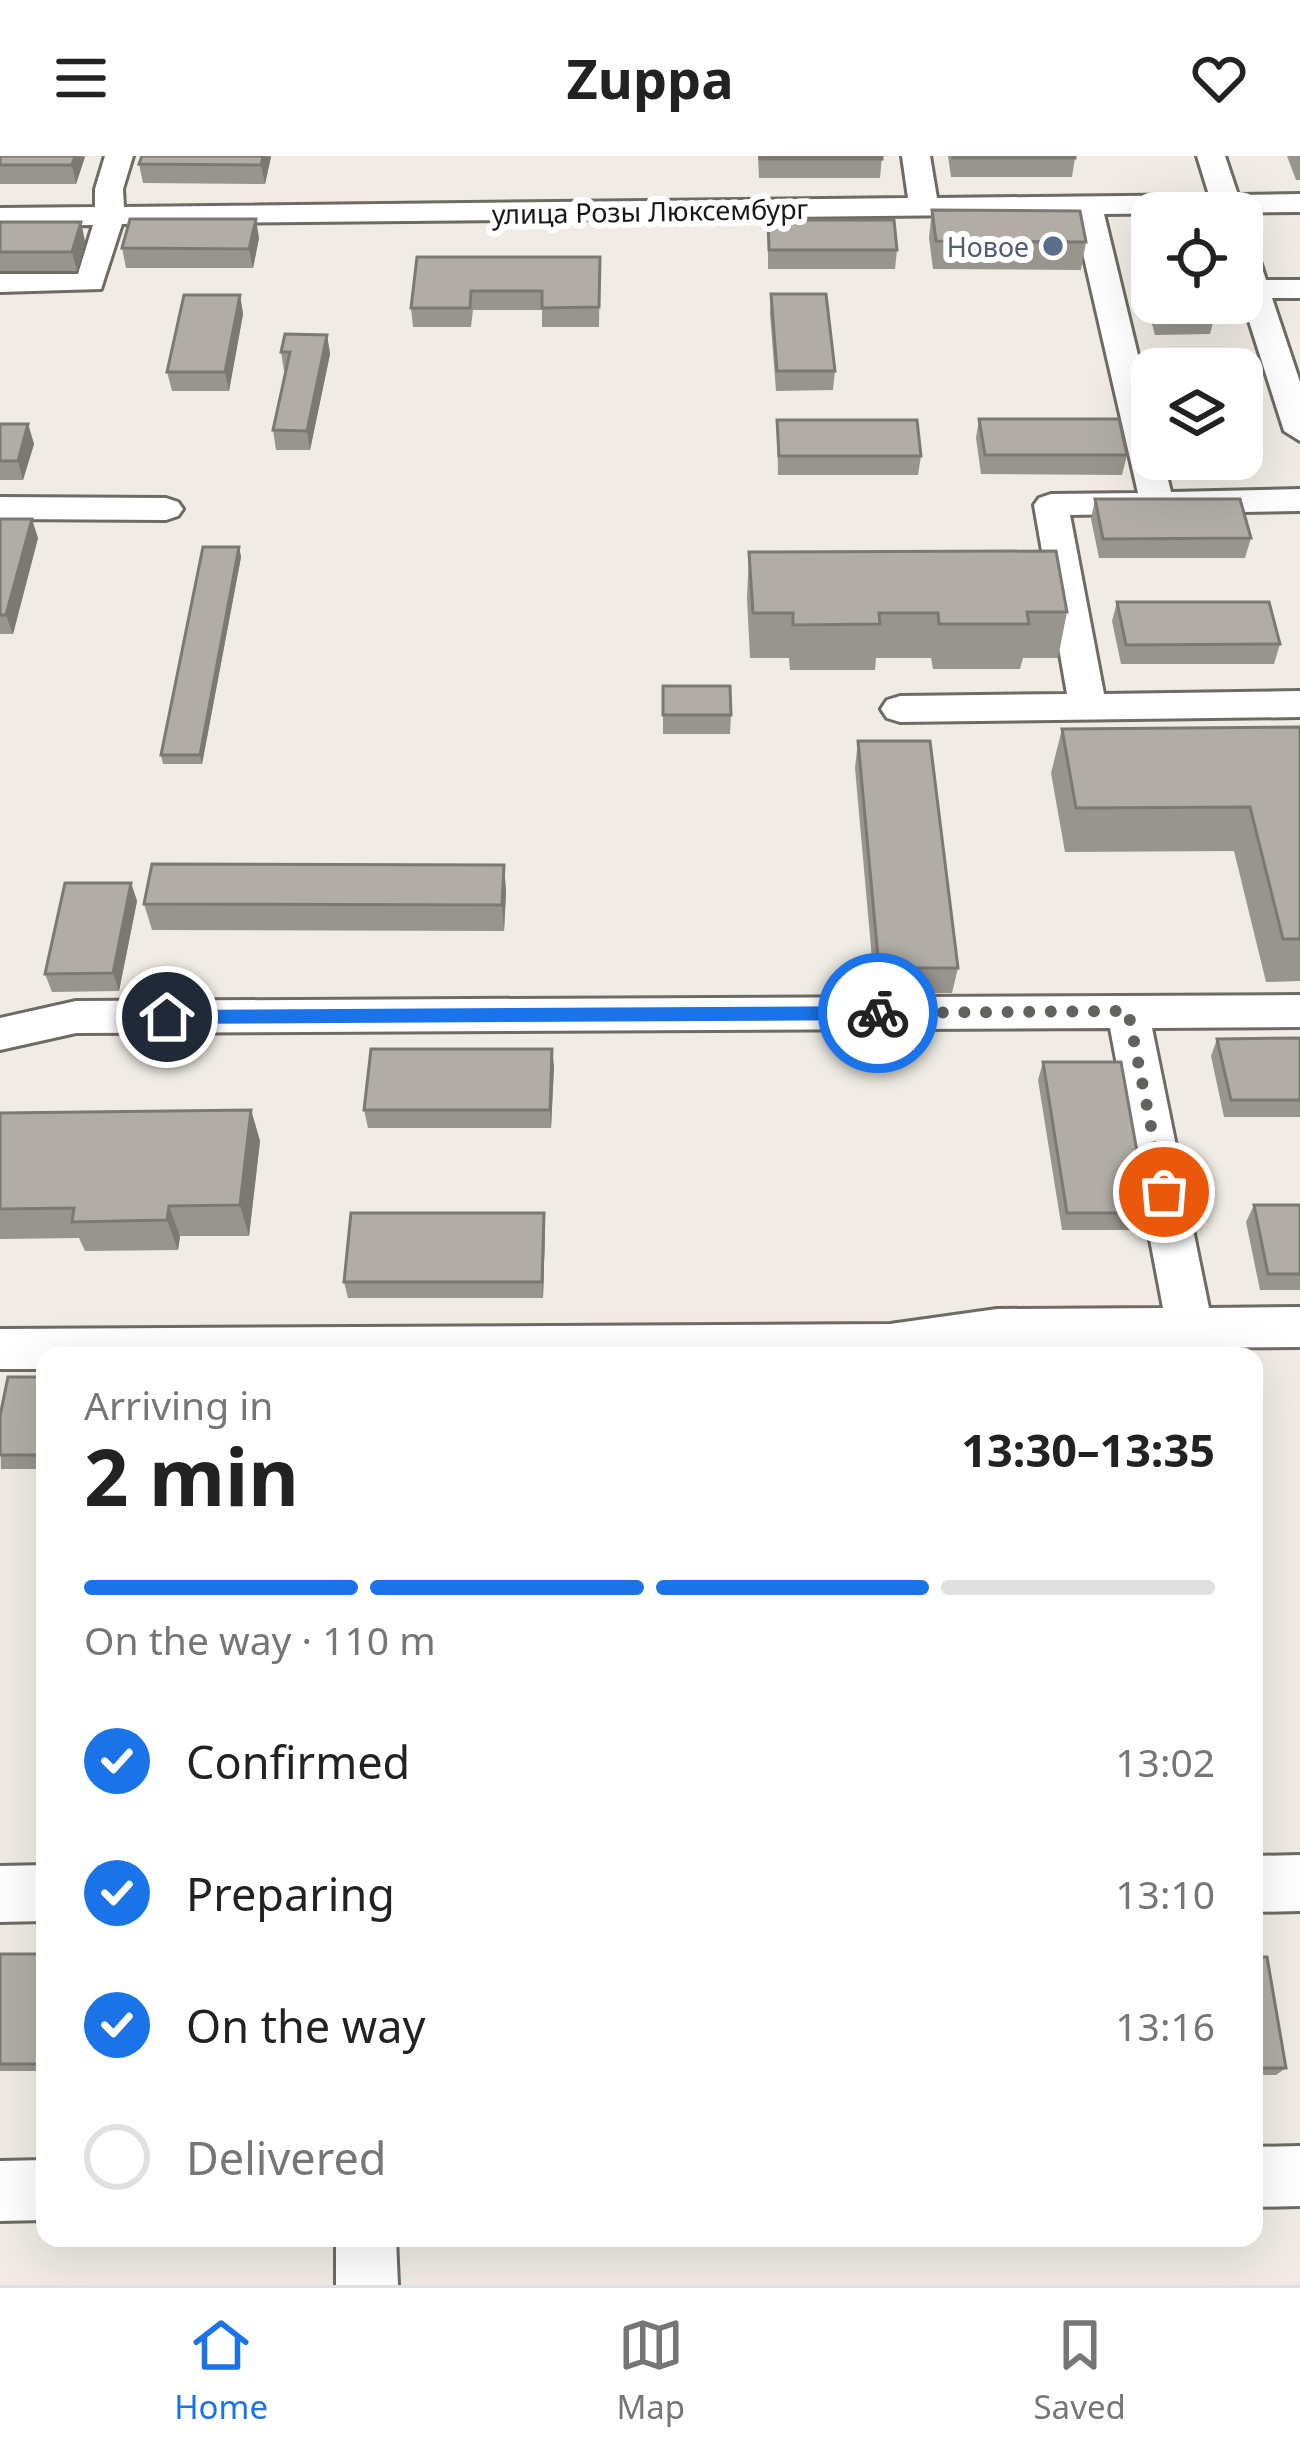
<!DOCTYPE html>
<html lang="en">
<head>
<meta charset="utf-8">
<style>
  :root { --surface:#fff; --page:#f2f2f2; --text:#222; --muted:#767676; --line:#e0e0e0; --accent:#1a73e8 }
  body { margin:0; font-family:"Noto Sans",sans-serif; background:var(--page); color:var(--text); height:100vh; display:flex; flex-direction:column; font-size:45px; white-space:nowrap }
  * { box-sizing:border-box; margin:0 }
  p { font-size:39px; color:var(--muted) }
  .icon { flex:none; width:66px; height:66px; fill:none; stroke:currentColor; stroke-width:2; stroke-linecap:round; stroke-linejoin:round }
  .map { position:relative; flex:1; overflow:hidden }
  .side { position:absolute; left:36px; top:1191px; width:1227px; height:900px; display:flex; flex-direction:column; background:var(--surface); border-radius:24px; box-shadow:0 12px 48px #0002 }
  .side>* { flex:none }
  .tools { position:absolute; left:1131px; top:36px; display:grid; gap:24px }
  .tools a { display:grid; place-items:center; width:132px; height:132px; border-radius:24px; background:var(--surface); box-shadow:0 12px 48px #0002; font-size:60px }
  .pin { position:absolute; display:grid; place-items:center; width:102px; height:102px; color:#fff; margin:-51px; border:6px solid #fff; border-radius:50%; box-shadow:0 3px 12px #0007 }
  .courier { position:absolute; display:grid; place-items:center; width:120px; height:120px; margin:-60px; border:9px solid #1a73e8; border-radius:50%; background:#fff; color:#222; box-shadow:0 3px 15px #0007 }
  .headline em { font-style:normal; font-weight:700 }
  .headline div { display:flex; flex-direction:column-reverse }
  .headline { display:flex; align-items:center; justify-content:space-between; height:204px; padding:0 48px }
  h1 { font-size:78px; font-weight:700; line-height:90px }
  .bar { display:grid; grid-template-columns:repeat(4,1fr); gap:18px 12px; align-content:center; height:144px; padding:0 48px }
  .bar i { height:15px; border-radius:9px; background:var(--line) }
  .bar .on { background:var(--accent) }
  .bar p { grid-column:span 4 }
  ol { padding:0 48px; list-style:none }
  li { display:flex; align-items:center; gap:36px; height:132px }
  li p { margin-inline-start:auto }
  li .icon { padding:12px; border-radius:50%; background:var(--accent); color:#fff; stroke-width:4 }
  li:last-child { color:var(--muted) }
  li i { width:66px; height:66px; border:6px solid var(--line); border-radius:50% }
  header { display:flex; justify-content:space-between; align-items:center; height:156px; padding:0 48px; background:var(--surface); font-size:54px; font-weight:700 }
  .tab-bar { display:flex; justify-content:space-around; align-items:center; height:168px; border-top:3px solid var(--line); background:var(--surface); font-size:33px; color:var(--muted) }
  .tab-bar a { display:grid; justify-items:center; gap:6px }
  .tab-bar .on { color:var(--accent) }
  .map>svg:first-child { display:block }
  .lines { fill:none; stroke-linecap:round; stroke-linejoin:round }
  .minor-casing { stroke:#6e6a64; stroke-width:6 }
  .minor { fill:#fff; fill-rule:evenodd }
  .wall { fill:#98958f }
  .shaded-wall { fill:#7c7974 }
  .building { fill:#b1ada6; stroke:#7c7974; stroke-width:3 }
  .route { fill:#1a73e8 }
  .done { stroke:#64625e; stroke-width:12; stroke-dasharray:0 21.6 }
  .service-dot { fill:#5c6f8a; stroke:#fff; stroke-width:4.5 }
  .labels { text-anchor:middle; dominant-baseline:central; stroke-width:12; stroke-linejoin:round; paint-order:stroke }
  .far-street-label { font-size:27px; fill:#191715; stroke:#fff }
  .far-service-label { font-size:27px; fill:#4e5e75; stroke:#fff; text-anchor:end }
</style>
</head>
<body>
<header><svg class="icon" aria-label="menu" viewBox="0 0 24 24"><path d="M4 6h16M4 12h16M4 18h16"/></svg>Zuppa<svg class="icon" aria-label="heart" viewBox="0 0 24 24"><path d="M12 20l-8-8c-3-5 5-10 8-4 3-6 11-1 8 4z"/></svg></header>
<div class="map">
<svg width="1300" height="2129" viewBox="0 0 1300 2129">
  <rect width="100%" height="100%" fill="#f0ece5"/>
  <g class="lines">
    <g class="minor-casing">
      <path id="minor" d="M 105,0 L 133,0 L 123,33 L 124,51 L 908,42 L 902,0 L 930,0 L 937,42 L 1209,39 L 1197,0 L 1225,0 L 1238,39 L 1300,38 L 1300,56 L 1104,58 L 1152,257 L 1152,303 L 1163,303 L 1171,336 L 1300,333 L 1300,355 L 1070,359 L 1104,538 L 1300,535 L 1300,561 L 900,566 L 887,562 L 881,553 L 887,544 L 900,540 L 1067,538 L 1034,349 L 1039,342 L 1051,338 L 1138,337 L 1074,58 L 122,68 L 101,133 L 0,136 L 0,118 L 78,118 L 93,69 L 0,70 L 0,52 L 95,51 L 95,33 Z
        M 1242,87 L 1257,96 L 1266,124 L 1300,124 L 1300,142 L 1272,142 L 1300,226 L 1300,285 L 1284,275 L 1242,143 Z
        M 0,341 L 166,342 L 178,346 L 183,353 L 178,360 L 166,364 L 0,363 Z
        M 1300,839 L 1300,871 L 1152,872 L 1209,1152 L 1300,1151 L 1300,1191 L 997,1193 L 948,1200 L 45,1200 L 45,1213 L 0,1213 L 0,1173 L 890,1168 L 997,1153 L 1163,1152 L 1110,872 L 76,877 L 0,894 L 0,862 L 76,845 Z
        M 1300,1699 L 1300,1755 L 1254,1756 L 1254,1700 Z
        M 45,1709 L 45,1765 L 0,1766 L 0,1710 Z
        M 1300,1990 L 1300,2050 L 1254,2051 L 1254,1991 Z
        M 45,2004 L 45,2064 L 0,2065 L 0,2005 Z
        M 336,2082 L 396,2082 L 398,2129 L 336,2129 Z"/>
    </g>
    <use href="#minor" class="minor"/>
  </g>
  <path class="wall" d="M 0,0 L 85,0 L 76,28 L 0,28 Z
    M 142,0 L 271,0 L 265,28 L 143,27 L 139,8 Z
    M 758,0 L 882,0 L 880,22 L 759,22 Z
    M 948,0 L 1075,0 L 1075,2 L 1072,21 L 951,21 Z
    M 1287,0 L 1300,0 L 1300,24 L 1296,24 Z
    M 932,54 L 1086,86 L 1081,114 L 933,113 L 929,82 Z
    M 768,64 L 897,94 L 895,113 L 768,113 Z
    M 0,66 L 85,85 L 77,115 L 0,115 Z
    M 259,82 L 253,112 L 126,112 L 122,92 Z
    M 1139,86 L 1152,86 L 1152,147 L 1212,147 L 1215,159 L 1210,178 L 1155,179 L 1135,106 Z
    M 600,101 L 599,171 L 542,171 L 542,154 L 473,154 L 471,171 L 413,171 L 411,152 Z
    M 771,138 L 835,215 L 833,234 L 776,235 L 770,157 Z
    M 240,139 L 243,158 L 229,235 L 172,235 L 167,216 Z
    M 327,179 L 330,198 L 310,294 L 276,294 L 273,274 L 286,215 L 284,215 L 281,196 Z
    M 1242,242 L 1259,297 L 1253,316 L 1193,317 L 1190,303 L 1242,303 Z
    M 979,263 L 1127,299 L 1122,319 L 981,318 L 976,282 Z
    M 777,264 L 921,300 L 918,319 L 778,319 Z
    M 0,268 L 28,268 L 34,288 L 23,324 L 0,324 Z
    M 1095,343 L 1251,382 L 1245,402 L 1099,402 L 1091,363 Z
    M 0,363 L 38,382 L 13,478 L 0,478 Z
    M 239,391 L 241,401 L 202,608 L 163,608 L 161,599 Z
    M 749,396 L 1067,456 L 1058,502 L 1023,502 L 1020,513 L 933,513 L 931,502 L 876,502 L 875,514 L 790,514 L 789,502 L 750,502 L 747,442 Z
    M 1117,446 L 1280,488 L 1274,508 L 1121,508 L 1112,465 Z
    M 663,530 L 731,559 L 730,578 L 663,578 Z
    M 1300,571 L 1300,825 L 1266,826 L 1234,695 L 1065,696 L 1051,617 L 1062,573 Z
    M 858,585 L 958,812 L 952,837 L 875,837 L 855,612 Z
    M 504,709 L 506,736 L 504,775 L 152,774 L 144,748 Z
    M 131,727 L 137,745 L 119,835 L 52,836 L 45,818 Z
    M 1300,882 L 1300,961 L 1224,961 L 1211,900 L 1217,883 Z
    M 1043,906 L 1148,1057 L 1142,1074 L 1062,1074 L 1038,924 Z
    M 554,910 L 551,972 L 368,972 L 364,954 Z
    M 251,954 L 260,985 L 249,1080 L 180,1080 L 178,1094 L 85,1095 L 79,1082 L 0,1083 L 0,957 Z
    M 1254,1049 L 1300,1049 L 1300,1134 L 1260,1134 L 1246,1066 Z
    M 545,1073 L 543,1142 L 348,1142 L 344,1126 Z
    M 45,1221 L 45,1313 L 1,1313 L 0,1260 Z
    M 0,1798 L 45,1798 L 45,1915 L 0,1915 Z
    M 1254,1801 L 1286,1912 L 1276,1919 L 1254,1919 Z"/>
  <path class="shaded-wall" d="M 75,0 L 85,1 L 76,28 L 72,9 Z
    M 263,0 L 271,1 L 265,28 L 261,9 Z
    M 256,63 L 259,82 L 253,112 L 249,93 Z
    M 81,66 L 85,85 L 77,115 L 72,96 Z
    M 240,139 L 243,158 L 229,235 L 225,216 Z
    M 327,179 L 330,198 L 310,294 L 307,275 Z
    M 28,268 L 34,288 L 23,324 L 18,305 Z
    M 32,363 L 38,382 L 13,478 L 6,459 Z
    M 239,391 L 241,401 L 202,608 L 200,599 Z
    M 504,709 L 506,736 L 504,775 L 502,749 Z
    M 131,727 L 137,745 L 119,835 L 113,817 Z
    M 552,893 L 554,910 L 551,972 L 550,954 Z
    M 251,954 L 260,985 L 249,1080 L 240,1049 Z
    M 169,1050 L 180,1080 L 178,1094 L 167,1064 Z
    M 544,1057 L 545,1073 L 543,1142 L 542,1126 Z"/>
  <path class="building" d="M 0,0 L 75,0 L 72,9 L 0,9 Z
    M 142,0 L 263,0 L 261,9 L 139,8 Z
    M 760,0 L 882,0 L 882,3 L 760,3 Z
    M 953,0 L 1075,0 L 1075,2 L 953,2 Z
    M 932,54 L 1080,55 L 1086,86 L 936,85 Z
    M 130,63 L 256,63 L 249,93 L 122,92 Z
    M 768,64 L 894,64 L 897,94 L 769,94 Z
    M 0,66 L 81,66 L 72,96 L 0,96 Z
    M 1139,86 L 1152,86 L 1152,134 Z
    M 417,101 L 600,101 L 599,151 L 542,152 L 542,135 L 471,135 L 470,152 L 411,152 Z
    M 771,138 L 826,138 L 835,215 L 777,215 Z
    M 184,139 L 240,139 L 225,216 L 167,216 Z
    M 1156,147 L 1212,147 L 1215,159 L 1159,159 Z
    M 285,178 L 327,179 L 307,275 L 273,274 L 290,196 L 281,196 Z
    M 1242,242 L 1259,297 L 1242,297 Z
    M 979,263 L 1119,263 L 1127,299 L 985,299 Z
    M 777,264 L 917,264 L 921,300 L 779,300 Z
    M 0,268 L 28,268 L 18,305 L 0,305 Z
    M 1095,343 L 1240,343 L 1251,382 L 1103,383 Z
    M 0,363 L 32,363 L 6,459 L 0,459 Z
    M 203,391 L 239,391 L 200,599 L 161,599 Z
    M 1056,395 L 1067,456 L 1027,456 L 1029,468 L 939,468 L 938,457 L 879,457 L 880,468 L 793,469 L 793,457 L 753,457 L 749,396 Z
    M 1117,446 L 1269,446 L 1280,488 L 1126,489 Z
    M 663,530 L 730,530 L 731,559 L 663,559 Z
    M 1300,571 L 1300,783 L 1283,783 L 1250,651 L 1076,652 L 1062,573 Z
    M 858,585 L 930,585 L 958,812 L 879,812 Z
    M 152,708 L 504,709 L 502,749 L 144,748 Z
    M 65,727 L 131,727 L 113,817 L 45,818 Z
    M 1300,882 L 1300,944 L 1231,944 L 1217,883 Z
    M 371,893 L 552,893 L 550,954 L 364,954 Z
    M 1043,906 L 1121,906 L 1148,1057 L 1067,1057 Z
    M 251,954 L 240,1049 L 169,1050 L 167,1064 L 72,1066 L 74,1052 L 0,1053 L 0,957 Z
    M 1254,1049 L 1300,1049 L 1300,1118 L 1268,1118 Z
    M 351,1057 L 544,1057 L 542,1126 L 344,1126 Z
    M 8,1221 L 45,1221 L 45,1299 L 0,1299 L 0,1260 Z
    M 0,1798 L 45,1798 L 45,1908 L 0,1908 Z
    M 1254,1801 L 1267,1801 L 1286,1912 L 1254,1912 Z"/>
  <path class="route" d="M 878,850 L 887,857 L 878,864 L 167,868 L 158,861 L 167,854 Z"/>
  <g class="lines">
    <path class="done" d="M 878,857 L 1128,855 L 1164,1036"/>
  </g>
  <circle class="service-dot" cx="1053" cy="90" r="12"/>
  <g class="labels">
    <g class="far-street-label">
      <text transform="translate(650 55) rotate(-1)">улица Розы Люксембург</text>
    </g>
    <g class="far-service-label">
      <text x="1029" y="90">Новое</text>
    </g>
  </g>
</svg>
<div class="tools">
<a><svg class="icon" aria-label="locate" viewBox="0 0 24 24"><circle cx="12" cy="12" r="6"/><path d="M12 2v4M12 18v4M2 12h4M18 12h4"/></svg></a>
<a><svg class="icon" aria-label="layers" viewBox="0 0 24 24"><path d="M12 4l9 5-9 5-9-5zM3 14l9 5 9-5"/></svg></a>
</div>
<div class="pin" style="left:1164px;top:1036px;background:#ea580c"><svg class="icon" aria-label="bag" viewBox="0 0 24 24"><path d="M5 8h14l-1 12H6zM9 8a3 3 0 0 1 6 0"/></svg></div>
<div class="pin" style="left:167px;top:861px;background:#1f2937"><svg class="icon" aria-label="home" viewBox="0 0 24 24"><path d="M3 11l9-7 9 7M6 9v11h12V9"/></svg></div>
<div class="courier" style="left:878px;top:857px"><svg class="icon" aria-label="bike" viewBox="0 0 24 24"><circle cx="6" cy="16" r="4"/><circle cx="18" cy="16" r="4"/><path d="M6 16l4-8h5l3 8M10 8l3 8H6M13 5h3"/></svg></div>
<section class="side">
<div class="headline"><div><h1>2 min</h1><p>Arriving in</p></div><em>13:30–13:35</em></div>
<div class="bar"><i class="on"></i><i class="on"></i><i class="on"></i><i></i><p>On the way · 110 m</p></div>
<ol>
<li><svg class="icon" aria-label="check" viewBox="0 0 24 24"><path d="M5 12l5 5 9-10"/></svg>Confirmed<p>13:02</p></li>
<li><svg class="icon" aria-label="check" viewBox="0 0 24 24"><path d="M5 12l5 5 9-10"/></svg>Preparing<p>13:10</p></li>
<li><svg class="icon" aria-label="check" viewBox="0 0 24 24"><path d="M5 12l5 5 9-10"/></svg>On the way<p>13:16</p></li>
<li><i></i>Delivered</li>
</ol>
</section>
</div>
<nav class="tab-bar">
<a class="on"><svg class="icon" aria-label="home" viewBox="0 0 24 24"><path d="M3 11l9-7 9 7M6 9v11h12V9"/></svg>Home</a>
<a><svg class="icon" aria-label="map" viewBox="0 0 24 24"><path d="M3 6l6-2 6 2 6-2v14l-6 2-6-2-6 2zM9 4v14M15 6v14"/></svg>Map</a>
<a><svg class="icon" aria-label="saved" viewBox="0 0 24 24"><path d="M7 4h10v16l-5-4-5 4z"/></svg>Saved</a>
</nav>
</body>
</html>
